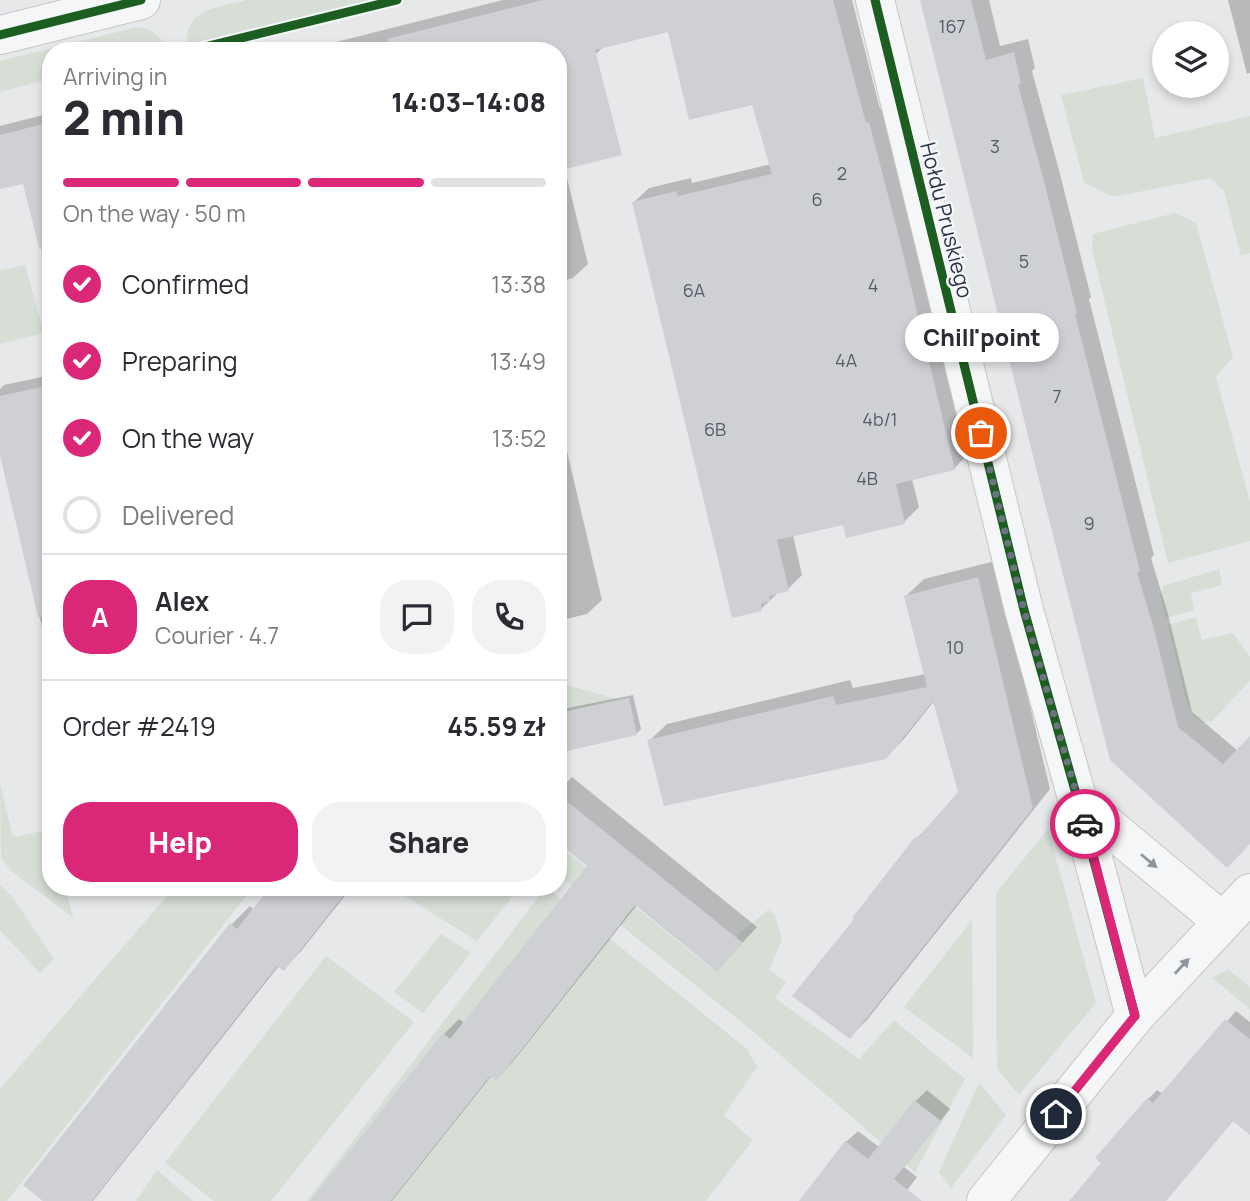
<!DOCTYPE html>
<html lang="en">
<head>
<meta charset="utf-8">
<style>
  :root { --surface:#fff; --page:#f2f2f3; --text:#2b2b33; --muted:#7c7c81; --line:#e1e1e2; --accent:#db2777 }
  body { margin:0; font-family:Manrope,sans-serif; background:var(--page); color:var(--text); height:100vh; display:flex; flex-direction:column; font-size:26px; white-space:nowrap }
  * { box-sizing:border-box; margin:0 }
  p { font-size:23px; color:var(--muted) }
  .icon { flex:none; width:38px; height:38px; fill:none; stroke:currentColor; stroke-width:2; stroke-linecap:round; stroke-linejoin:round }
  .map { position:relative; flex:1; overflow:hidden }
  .side { position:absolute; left:42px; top:42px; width:525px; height:854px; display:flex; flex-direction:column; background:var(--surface); border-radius:28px; box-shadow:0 4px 10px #0003 }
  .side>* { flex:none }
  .tools { position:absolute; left:1152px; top:21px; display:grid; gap:14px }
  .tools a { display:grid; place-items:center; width:77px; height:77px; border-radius:50%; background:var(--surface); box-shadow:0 4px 10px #0003; font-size:35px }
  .pin { position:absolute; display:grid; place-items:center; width:60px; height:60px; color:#fff; margin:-30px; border:4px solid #fff; border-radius:50%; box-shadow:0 2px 7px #0007 }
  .courier { position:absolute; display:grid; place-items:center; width:70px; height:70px; margin:-35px; border:5px solid #db2777; border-radius:50%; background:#fff; color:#222; box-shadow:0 2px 9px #0007 }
  .bubble { position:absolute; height:49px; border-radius:24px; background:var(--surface); box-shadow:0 4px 10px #0003; font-size:23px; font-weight:800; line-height:49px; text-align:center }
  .overview em { font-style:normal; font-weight:800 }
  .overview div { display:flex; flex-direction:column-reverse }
  .overview { display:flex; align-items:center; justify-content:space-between; height:119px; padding:0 21px }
  h1 { font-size:46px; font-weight:800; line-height:52px }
  .bar { display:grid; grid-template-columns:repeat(4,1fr); gap:10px 7px; align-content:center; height:84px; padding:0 21px }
  .bar i { height:9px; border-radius:5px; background:var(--line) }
  .bar .selected { background:var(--accent) }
  .bar p { grid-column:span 4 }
  .line { display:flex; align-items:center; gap:18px; padding:0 21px; border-top:2px solid var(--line) }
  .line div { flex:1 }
  .round { display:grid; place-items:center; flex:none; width:74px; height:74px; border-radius:28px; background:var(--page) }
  ol { padding:0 21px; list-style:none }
  li { display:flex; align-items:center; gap:21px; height:77px }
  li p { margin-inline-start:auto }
  li .icon { padding:7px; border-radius:50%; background:var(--accent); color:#fff; stroke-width:4 }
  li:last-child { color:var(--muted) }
  li i { width:38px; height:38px; border:4px solid var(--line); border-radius:50% }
  .action { display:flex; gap:14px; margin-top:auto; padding:14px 21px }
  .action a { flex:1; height:80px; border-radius:28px; background:var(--accent); color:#fff; font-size:28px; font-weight:800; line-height:80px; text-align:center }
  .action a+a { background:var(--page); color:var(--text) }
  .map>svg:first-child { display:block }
  .green { fill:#d6ded6 }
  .shadow { fill:#0003 }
  .building { fill:#ced0d3 }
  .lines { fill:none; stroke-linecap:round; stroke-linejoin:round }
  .minor-casing { stroke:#c4c6c8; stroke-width:40 }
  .minor { stroke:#f5f6f7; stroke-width:38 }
  .cycleway-casing { stroke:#f4f6f9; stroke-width:13 }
  .cycleway { stroke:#1b5e20; stroke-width:9 }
  .oneway { fill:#90959e }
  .done { stroke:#6c737f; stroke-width:7; stroke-dasharray:0 12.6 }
  .route { stroke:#db2777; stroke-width:9 }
  .labels { text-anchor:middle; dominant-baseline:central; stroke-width:5; stroke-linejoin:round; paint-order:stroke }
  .number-label { font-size:18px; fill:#545c69 }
  .street-label { font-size:21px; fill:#2b3445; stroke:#f4f6f9 }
</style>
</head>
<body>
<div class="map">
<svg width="1250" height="1201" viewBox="0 0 1250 1201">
  <rect width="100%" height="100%" fill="#e6e8ea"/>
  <path class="green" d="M 247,0 L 371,0 L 187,45 C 184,8 220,7 247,0 Z
    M 137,27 C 153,29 160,35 166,50 L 51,51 L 51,79 L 0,92 L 0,61 Z
    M 1143,78 L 1155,138 L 1250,116 L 1250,253 L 1241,256 L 1224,191 L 1210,178 L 1113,197 L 1084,182 L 1061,95 Z
    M 1175,213 L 1196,223 L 1233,357 L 1216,377 L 1250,502 L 1250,541 L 1168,563 L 1092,249 L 1093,234 Z
    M 25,265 L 44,333 L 0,344 L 0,270 Z
    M 1219,569 L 1222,585 L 1191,593 L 1194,610 L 1166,618 L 1160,595 L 1163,586 Z
    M 1196,617 L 1202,640 L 1233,633 L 1250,657 L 1250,681 L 1212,721 L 1203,723 L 1194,717 L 1187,703 L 1168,625 Z
    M 558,683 L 618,699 L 558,713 Z
    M 0,784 L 13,837 L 48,830 L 51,840 L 51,887 L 65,887 L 73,917 L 76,920 L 10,870 L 1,857 Z
    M 1048,829 L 1096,1003 L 1019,1095 L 997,1069 L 996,893 Z
    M 558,845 L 711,968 L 740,933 L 768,910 L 775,915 L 782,940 L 769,970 L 786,982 L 775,998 L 859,1059 L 894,1020 L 965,1079 L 915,1172 L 754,1032 L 558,875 Z
    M 0,885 L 11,895 L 54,959 L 40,973 L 0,930 Z
    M 175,887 L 253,887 L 7,1201 L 0,1201 L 0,1089 Z
    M 397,887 L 520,887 L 477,941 L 395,890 Z
    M 546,887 L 747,1049 L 757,1067 L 724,1115 L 753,1140 L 706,1201 L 307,1201 Z
    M 972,920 L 973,1058 L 904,1007 Z
    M 441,934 L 471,953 L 423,1013 L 394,992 Z
    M 326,956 L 414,1022 L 271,1201 L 214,1201 L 165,1163 Z
    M 1228,969 L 1250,987 L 1250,1009 L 1212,978 Z
    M 979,1083 L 1006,1115 L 951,1188 L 939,1172 Z
    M 157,1170 L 193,1201 L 136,1201 Z"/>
  <path class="shadow" d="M 503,0 L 852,0 L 880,109 L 883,108 L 968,454 L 954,469 L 912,479 L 919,507 L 904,522 L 844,523 L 793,535 L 802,575 L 788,589 L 776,593 L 776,595 L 761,609 L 634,202 L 649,188 L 691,178 L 692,183 L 771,164 L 753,103 L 669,30 L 604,46 L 595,55 L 558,51 L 300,51 Z
    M 923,0 L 989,0 L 1000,46 L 1028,39 L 1035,68 L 1032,71 L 1060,174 L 1091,297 L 1089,299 L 1154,555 L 1151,558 L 1168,614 L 1192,712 L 1238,751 L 1250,739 L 1250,842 L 1112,759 Z
    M 1228,0 L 1250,0 L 1250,73 L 1247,74 Z
    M 51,113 L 51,278 L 49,279 L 24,182 L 0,187 L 0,126 Z
    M 565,170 L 588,264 L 573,278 L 558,282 L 558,172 Z
    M 51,375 L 51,666 L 0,447 L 0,389 L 4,385 Z
    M 558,413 L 602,600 L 587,614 L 558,621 Z
    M 995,561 L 1050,789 L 867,1020 L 850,1037 L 856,919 L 854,917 L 917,838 L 960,793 L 935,700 L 904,739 L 886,757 L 649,741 L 667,724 L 850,680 L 853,688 L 926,674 L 906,596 L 924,579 Z
    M 633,695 L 641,729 L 636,734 L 558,751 L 558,710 Z
    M 572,777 L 757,927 L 717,970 L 637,905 L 512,1063 L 497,1079 L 492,1075 L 392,1201 L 312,1201 L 444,1034 L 459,1019 L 465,1023 L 589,866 L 558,840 L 558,791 Z
    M 272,887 L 352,887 L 302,950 L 284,969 L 279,966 L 93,1201 L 46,1201 L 231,925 L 250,906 L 254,910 Z
    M 1236,1011 L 1250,1022 L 1250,1113 L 1234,1120 L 1165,1201 L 1071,1201 L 1103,1163 L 1148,1099 L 1157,1090 L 1163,1094 Z
    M 927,1090 L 950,1109 L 904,1167 L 917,1177 L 899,1201 L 801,1201 L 846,1142 L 858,1131 L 879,1147 L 916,1101 Z"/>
  <path class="building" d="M 543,0 L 833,0 L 866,123 L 869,122 L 902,249 L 955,470 L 896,484 L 905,524 L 846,538 L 843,525 L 777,540 L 789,591 L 769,596 L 770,601 L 761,604 L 762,611 L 732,618 L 632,202 L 676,191 L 678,196 L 772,174 L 752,105 L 689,120 L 668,32 L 595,50 L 622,155 L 558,171 L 558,51 L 389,51 L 387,39 Z
    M 920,0 L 971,0 L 986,60 L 1014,52 L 1021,84 L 1018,85 L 1046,189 L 1077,313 L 1075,314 L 1140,571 L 1137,572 L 1154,629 L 1178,727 L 1223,764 L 1250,736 L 1250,844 L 1227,868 L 1110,760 L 1038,476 Z
    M 51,122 L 51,247 L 39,248 L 23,184 L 0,189 L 0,135 Z
    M 51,385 L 51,615 L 38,617 L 0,455 L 0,396 Z
    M 978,577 L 1033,808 L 850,1039 L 792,996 L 854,919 L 852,918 L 915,837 L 917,839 L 958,792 L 933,701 L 886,759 L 664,806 L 647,740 L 833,696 L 836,705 L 927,687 L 904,596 Z
    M 629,698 L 637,735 L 558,753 L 558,713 Z
    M 558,794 L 743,943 L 717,972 L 635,905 L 497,1081 L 490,1076 L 391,1201 L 310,1201 L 443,1033 L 450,1039 L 587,866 L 558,843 Z
    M 270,887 L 350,887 L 284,971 L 277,966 L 92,1201 L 43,1201 L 23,1185 L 230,923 L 237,929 Z
    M 1225,1019 L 1250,1039 L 1250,1135 L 1233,1121 L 1166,1201 L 1069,1201 L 1101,1163 L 1095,1158 L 1147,1098 L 1153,1103 Z
    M 914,1100 L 941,1121 L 894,1179 L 922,1201 L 799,1201 L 845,1141 L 868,1159 Z"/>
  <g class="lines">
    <g class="minor-casing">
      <path id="minor" d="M 875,0 L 1024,610 L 1078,801 L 1135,1016
        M 0,35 L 141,0
        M 1078,801 L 1223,922
        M 986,1201 L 1135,1016 L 1250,893"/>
    </g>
    <use href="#minor" class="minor"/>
    <g class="cycleway-casing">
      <path id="cycleway" d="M 875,0 L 1024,610 L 1078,801 L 1135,1016
        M 0,35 L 141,0
        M 188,51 L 397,0"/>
    </g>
    <use href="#cycleway" class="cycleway"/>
  </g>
  <defs><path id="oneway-solid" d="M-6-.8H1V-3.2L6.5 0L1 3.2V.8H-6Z" transform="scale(1.75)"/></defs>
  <g class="oneway">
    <use href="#oneway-solid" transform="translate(1149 861) rotate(40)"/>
    <use href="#oneway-solid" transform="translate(1182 966) rotate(-47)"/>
  </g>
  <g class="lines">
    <path class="done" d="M 981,433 L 1024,610 L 1085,824"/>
    <path class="route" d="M 1056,1114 L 1135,1016 L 1085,824"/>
  </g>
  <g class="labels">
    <g class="number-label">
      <text x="952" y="26">167</text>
      <text x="995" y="146">3</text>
      <text x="842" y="173">2</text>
      <text x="817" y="199">6</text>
      <text x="1024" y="261">5</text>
      <text x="873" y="285">4</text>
      <text x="694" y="290">6A</text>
      <text x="846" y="360">4A</text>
      <text x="1057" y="396">7</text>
      <text x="880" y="419">4b/1</text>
      <text x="715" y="429">6B</text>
      <text x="867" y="478">4B</text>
      <text x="1089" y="523">9</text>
      <text x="955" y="647">10</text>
    </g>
    <g class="street-label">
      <text transform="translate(947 220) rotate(76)">Hołdu Pruskiego</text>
    </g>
  </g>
</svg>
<div class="tools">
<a><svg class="icon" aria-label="layers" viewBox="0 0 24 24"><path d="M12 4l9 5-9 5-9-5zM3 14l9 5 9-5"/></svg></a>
</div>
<div class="pin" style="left:981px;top:433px;background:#ea580c"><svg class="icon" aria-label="bag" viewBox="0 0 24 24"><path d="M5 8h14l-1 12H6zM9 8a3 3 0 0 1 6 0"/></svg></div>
<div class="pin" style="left:1056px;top:1114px;background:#1f2937"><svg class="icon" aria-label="home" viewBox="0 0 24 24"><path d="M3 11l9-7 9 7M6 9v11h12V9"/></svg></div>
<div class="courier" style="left:1085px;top:824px"><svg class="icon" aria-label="car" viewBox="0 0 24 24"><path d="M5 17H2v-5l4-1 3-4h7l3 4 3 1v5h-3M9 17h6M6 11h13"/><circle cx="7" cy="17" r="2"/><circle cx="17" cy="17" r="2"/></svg></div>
<div class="bubble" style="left:905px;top:313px;width:154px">Chill'point</div>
<section class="side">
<div class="overview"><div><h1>2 min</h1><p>Arriving in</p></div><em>14:03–14:08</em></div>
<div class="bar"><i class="selected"></i><i class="selected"></i><i class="selected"></i><i></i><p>On the way · 50 m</p></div>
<ol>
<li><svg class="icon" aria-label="check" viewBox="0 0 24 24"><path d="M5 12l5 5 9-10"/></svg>Confirmed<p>13:38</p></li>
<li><svg class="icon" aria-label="check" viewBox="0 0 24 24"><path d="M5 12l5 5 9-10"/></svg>Preparing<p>13:49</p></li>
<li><svg class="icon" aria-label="check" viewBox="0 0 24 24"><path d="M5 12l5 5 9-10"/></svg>On the way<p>13:52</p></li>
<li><i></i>Delivered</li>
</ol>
<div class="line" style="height:126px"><b class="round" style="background:var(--accent);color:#fff">A</b><div><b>Alex</b><p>Courier · 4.7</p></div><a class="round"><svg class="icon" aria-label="chat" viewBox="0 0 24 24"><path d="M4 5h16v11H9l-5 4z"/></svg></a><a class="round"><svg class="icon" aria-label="phone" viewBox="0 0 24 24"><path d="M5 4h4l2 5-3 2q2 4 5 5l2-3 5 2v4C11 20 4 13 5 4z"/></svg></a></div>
<div class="line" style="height:91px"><div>Order #2419</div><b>45.59 zł</b></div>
<div class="action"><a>Help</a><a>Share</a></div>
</section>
</div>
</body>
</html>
